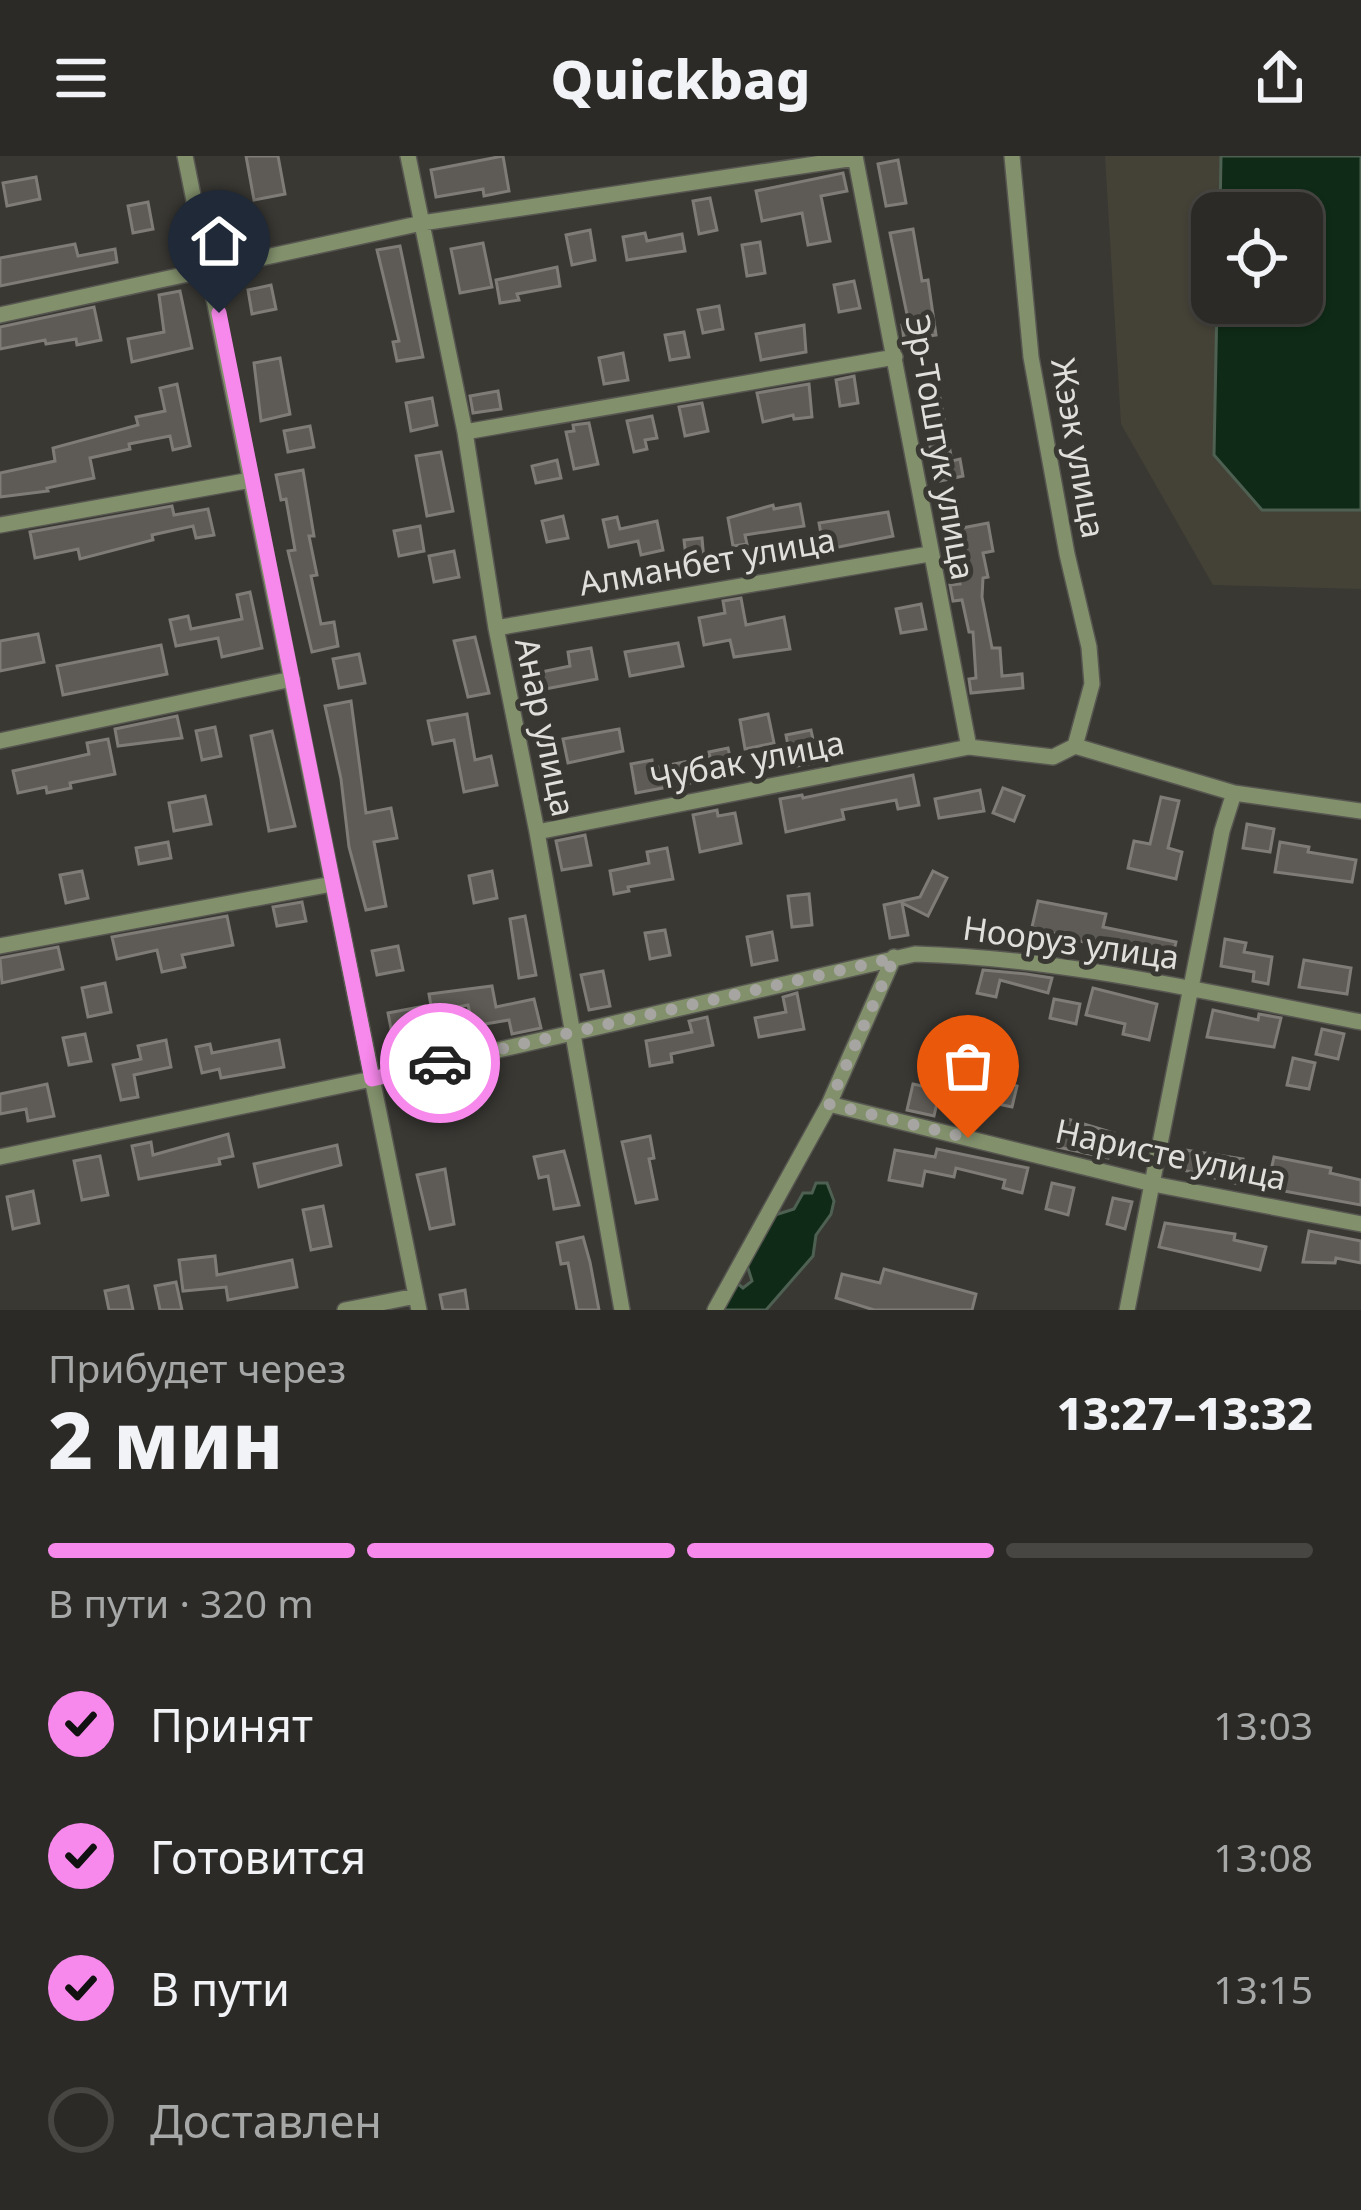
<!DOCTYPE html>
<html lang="ru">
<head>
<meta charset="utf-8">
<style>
  :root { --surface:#2b2a26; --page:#33322e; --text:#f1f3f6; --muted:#a6a7a7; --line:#474643; --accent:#f788ec }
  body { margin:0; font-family:"Noto Sans",sans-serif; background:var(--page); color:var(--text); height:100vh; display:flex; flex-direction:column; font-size:45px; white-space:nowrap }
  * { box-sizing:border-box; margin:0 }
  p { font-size:39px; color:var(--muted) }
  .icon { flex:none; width:66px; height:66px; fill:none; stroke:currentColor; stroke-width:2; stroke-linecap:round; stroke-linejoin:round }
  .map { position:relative; height:1154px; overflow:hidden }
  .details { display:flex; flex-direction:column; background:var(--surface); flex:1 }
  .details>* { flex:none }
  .fabs { position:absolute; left:1191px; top:36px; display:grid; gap:24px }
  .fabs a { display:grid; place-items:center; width:132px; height:132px; border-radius:24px; background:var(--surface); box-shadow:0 3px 9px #0004,0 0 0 3px var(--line); font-size:60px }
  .pin { position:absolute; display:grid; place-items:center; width:102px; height:102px; color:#fff; margin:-123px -51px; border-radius:50% 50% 50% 0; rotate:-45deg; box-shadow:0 0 12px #0007 }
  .pin .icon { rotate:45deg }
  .courier { position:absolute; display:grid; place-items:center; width:120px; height:120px; margin:-60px; border:9px solid #f788ec; border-radius:50%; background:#fff; color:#222; box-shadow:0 3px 15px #0007 }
  .head em { font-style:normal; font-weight:800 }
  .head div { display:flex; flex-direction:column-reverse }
  .head { display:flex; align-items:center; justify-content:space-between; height:204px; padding:0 48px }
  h1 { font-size:78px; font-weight:800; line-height:90px }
  .bar { display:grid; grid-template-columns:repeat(4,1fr); gap:18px 12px; align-content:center; height:144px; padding:0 48px }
  .bar i { height:15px; border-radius:9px; background:var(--line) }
  .bar .active { background:var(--accent) }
  .bar p { grid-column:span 4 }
  ol { padding:0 48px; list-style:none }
  li { display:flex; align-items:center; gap:36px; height:132px }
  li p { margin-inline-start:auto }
  li .icon { padding:12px; border-radius:50%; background:var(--accent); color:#111; stroke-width:4 }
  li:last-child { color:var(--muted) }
  li i { width:66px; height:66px; border:6px solid var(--line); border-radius:50% }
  header { display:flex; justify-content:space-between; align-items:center; height:156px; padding:0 48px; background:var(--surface); font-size:54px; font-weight:800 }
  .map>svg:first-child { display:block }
  .built { fill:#444237; fill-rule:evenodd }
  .water { fill:#0f2a17; stroke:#4e6052; stroke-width:3 }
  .building { fill:#5e5b56; stroke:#7f7c77; stroke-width:3 }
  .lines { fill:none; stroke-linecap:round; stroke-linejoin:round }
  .minor-casing { stroke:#575651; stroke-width:18 }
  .minor { stroke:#82906c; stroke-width:15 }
  .done { stroke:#a6a5a1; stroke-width:12; stroke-dasharray:0 21.6 }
  .route { stroke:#f788ec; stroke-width:15 }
  .labels { text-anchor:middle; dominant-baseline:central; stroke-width:10; stroke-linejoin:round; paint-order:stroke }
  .street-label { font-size:33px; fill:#e0dfdc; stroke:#393833 }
</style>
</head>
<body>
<header><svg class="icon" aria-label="menu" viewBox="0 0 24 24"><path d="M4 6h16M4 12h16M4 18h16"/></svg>Quickbag<svg class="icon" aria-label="share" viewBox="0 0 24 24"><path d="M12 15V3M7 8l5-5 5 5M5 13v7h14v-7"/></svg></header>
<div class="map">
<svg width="1361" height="1154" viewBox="0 0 1361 1154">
  <rect width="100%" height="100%" fill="#393833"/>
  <path class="built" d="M 1105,0 L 1361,0 L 1361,433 L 1213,429 L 1121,268 ZM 1212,57 L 1302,57 L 1302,147 L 1212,147 Z"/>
  <path class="water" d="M 1221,0 L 1361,0 L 1361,354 L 1262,354 L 1214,299 L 1217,147 L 1302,147 L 1302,57 L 1220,57 Z
    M 816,1027 L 827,1027 L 834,1045 L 831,1058 L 816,1079 L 813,1100 L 766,1154 L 721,1154 L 736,1126 L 743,1132 L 752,1125 L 747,1109 L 775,1059 L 794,1053 L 803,1037 L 812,1037 Z"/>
  <path class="building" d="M 246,0 L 278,0 L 285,38 L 254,44 Z
    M 503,0 L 509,35 L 484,40 L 483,33 L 436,41 L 431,14 Z
    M 898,4 L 906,47 L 886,50 L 878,8 Z
    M 843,17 L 847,35 L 821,40 L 830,85 L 808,89 L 802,57 L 762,65 L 756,35 Z
    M 36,21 L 40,43 L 7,50 L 3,27 Z
    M 710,42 L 717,74 L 699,78 L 693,45 Z
    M 148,46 L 153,73 L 133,77 L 128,50 Z
    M 913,73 L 922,125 L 928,124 L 936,179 L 904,184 L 902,169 L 909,168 L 890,77 Z
    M 590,74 L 595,104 L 572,109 L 566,79 Z
    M 645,77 L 647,85 L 682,78 L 685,95 L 627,104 L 623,81 Z
    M 760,86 L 765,117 L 747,120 L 742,89 Z
    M 483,87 L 492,131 L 460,137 L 451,93 Z
    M 75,88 L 78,100 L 115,93 L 117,106 L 0,130 L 0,102 Z
    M 400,90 L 423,201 L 397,205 L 393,186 L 399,185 L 377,94 Z
    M 557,111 L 560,130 L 517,138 L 519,144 L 500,147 L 496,124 Z
    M 854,125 L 860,152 L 839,156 L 834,129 Z
    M 271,129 L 276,153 L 252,158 L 248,134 Z
    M 180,135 L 192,192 L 132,206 L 128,183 L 164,176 L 159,139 Z
    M 719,150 L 723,173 L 703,177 L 698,154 Z
    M 94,151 L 101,184 L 77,189 L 76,183 L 46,188 L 45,184 L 0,193 L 0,171 Z
    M 804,169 L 806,196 L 761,204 L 756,178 Z
    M 684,176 L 689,201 L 670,204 L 665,179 Z
    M 623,197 L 628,224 L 604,228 L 599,202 Z
    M 280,202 L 290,258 L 261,265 L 254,207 Z
    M 935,216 L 952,305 L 960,303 L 963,320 L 936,326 L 918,219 Z
    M 854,220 L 858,247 L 840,250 L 836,224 Z
    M 177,228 L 190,290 L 173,294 L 170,280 L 129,288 L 130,293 L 90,302 L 94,322 L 47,332 L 48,335 L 0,341 L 0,317 L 55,305 L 53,292 L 138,269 L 136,261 L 165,255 L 160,232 Z
    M 809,228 L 812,261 L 794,263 L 793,259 L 763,266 L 757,237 Z
    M 498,235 L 501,253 L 473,257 L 470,240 Z
    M 432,242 L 437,269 L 411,275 L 406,247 Z
    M 702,247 L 708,275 L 685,280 L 679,251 Z
    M 652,260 L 657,282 L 645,284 L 647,293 L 634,296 L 627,265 Z
    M 589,267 L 598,308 L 574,313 L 566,276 L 574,275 L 573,269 Z
    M 310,270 L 314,291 L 288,296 L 284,275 Z
    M 441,296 L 453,355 L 427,360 L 416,300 Z
    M 557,304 L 561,322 L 536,327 L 532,310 Z
    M 303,314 L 314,380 L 309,380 L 317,419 L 311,420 L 321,468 L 334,466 L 338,490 L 312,496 L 288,395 L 295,394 L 286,343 L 281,344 L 276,319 Z
    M 800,348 L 804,370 L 745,379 L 747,388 L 733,390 L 728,362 L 773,349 L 774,353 Z
    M 172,350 L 174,359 L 208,353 L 214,379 L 196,382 L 193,370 L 152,379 L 153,384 L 80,403 L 78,393 L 35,402 L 30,376 Z
    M 888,356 L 893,380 L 824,394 L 819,367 Z
    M 563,360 L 568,382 L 547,386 L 542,365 Z
    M 617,361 L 620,373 L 657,365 L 663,394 L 641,399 L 638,385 L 609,391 L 603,364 Z
    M 988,367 L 993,395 L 983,397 L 988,421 L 983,422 L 982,441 L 992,492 L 1000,492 L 1002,520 L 1022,518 L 1023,532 L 971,537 L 969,523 L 976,522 L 973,476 L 969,476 L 962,444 L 953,445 L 950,429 L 960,428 L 955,406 L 968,403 L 962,372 Z
    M 420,370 L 424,395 L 399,400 L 394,375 Z
    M 702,382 L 705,416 L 688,418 L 684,384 Z
    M 454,395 L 459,421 L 434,426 L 429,400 Z
    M 250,436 L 262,492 L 222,501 L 218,482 L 176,490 L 170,464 L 188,460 L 191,473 L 242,463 L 237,439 Z
    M 741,442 L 746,469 L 784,461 L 790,493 L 734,501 L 730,484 L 704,489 L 699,462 L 725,457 L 723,445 Z
    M 921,448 L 926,473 L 901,477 L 896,453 Z
    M 38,478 L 44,506 L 0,515 L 0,485 Z
    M 475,481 L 489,537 L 468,541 L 454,485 Z
    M 678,487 L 683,510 L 630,520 L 625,496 Z
    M 161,489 L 167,518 L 63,539 L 57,510 Z
    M 591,492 L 597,523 L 535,535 L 532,518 L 570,510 L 568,496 Z
    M 359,498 L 365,527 L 339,532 L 333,503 Z
    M 351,545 L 366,657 L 391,652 L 397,682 L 374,686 L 386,750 L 366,754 L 349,691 L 341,623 L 325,550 Z
    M 467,558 L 475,604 L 491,600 L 497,629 L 464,636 L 454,584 L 433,588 L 428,565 Z
    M 768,558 L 774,587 L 745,593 L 740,564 Z
    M 177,560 L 182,582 L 118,590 L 115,573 Z
    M 215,571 L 221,600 L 202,604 L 196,575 Z
    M 619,573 L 623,595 L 568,607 L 563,583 Z
    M 811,574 L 818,606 L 792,611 L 786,579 Z
    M 272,575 L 295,670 L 269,675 L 251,580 Z
    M 108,583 L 115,618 L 70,627 L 71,632 L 47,637 L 46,631 L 18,637 L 13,615 L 89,598 L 87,587 Z
    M 728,592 L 733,613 L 689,621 L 690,627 L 636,637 L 631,608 L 652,604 L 653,612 L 710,601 L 709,596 Z
    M 913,619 L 919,649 L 898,653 L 896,644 L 842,654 L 844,663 L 786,676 L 780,643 L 802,639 L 803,642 Z
    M 1003,632 L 1024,640 L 1014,665 L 993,657 Z
    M 980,634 L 984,655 L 939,662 L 935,643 Z
    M 205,640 L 211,668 L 174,675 L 169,647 Z
    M 1161,641 L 1179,645 L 1168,692 L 1182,696 L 1176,723 L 1128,712 L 1134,685 L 1150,688 Z
    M 717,654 L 718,660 L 735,657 L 741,687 L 700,696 L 693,659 Z
    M 1247,668 L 1274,673 L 1270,696 L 1243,692 Z
    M 585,679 L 591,709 L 562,714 L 556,685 Z
    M 168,686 L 171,702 L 139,708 L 136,692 Z
    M 1280,686 L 1309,691 L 1308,696 L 1356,704 L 1352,726 L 1275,716 Z
    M 667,692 L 673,723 L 628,731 L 629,735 L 614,738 L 610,715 L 649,707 L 647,696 Z
    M 82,715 L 88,742 L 66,747 L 60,719 Z
    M 492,715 L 497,742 L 474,747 L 469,720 Z
    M 933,715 L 947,722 L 928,760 L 902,747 L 908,779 L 890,782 L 884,749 L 920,741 Z
    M 809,738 L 812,769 L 792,771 L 788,740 Z
    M 1038,745 L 1106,758 L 1103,771 L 1176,786 L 1170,811 L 1032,771 Z
    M 302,746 L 306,765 L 277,770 L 273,751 Z
    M 227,760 L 233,789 L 182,799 L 185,811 L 162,816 L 157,794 L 117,803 L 112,781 Z
    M 525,760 L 536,819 L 519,822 L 510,763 Z
    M 665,774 L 670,799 L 650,803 L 645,777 Z
    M 772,776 L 777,804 L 752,809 L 747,781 Z
    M 1225,783 L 1246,787 L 1244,796 L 1272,801 L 1268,828 L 1253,825 L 1254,816 L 1221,810 Z
    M 398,790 L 403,814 L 377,819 L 372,795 Z
    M 58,791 L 63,813 L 2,827 L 0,802 Z
    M 1304,804 L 1351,812 L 1347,838 L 1299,831 Z
    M 983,814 L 1026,818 L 1052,822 L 1048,837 L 1000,824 L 996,841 L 977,837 Z
    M 603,815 L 610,850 L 589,854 L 581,819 Z
    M 105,827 L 111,856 L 88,861 L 82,832 Z
    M 492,830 L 496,851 L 534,843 L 541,872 L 512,878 L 509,864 L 473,870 L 468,849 L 432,856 L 429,838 Z
    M 1093,832 L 1157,848 L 1149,884 L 1123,878 L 1125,868 L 1086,859 Z
    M 797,837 L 804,873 L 759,881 L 755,862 L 786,856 L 783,841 Z
    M 1054,843 L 1080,848 L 1076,868 L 1050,862 Z
    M 425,850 L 430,876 L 393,883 L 388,857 Z
    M 1213,854 L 1258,864 L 1259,858 L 1281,862 L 1274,891 L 1207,881 Z
    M 707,861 L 713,889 L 671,898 L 672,906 L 650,910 L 646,885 L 692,876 L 689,865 Z
    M 1322,873 L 1344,878 L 1338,903 L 1316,898 Z
    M 85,878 L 91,905 L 69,909 L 63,882 Z
    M 166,884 L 171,911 L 134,919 L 138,941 L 121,944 L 113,909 L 141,903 L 138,890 Z
    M 279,884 L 284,911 L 221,922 L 219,913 L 202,917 L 196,891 L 210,888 L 212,897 Z
    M 1293,902 L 1315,907 L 1309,933 L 1287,929 Z
    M 989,923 L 1017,930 L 1012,951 L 984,945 Z
    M 47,928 L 54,960 L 28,965 L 26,953 L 0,958 L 0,938 Z
    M 913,928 L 940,934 L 934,960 L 907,954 Z
    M 1064,962 L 1114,977 L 1108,1002 L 1058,991 Z
    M 228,978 L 233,1000 L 219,1003 L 220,1008 L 139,1023 L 132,990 L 151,986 L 153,999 Z
    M 650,980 L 654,1002 L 649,1003 L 657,1043 L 636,1047 L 622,986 Z
    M 337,989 L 341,1009 L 259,1031 L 254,1008 Z
    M 937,993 L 1028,1012 L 1022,1037 L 1003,1032 L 1005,1024 L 956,1012 L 954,1021 L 925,1015 L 922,1030 L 889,1024 L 895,994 L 935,1001 Z
    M 1179,993 L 1243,1003 L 1238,1028 L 1175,1012 Z
    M 564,995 L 579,1049 L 554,1053 L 548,1020 L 539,1022 L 534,1001 Z
    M 100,1000 L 108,1039 L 82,1044 L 74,1005 Z
    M 1274,1001 L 1331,1012 L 1330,1017 L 1361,1024 L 1361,1049 L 1267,1032 Z
    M 445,1013 L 454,1068 L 430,1073 L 417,1019 Z
    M 1052,1027 L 1074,1032 L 1068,1059 L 1046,1053 Z
    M 33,1035 L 39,1067 L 13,1073 L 7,1041 Z
    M 1113,1042 L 1132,1046 L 1125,1073 L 1107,1068 Z
    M 323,1050 L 331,1090 L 311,1094 L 303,1054 Z
    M 1165,1067 L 1235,1078 L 1234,1084 L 1266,1091 L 1260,1114 L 1159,1091 Z
    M 1309,1075 L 1361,1085 L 1361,1107 L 1336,1102 L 1335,1107 L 1303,1106 Z
    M 583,1081 L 590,1106 L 599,1154 L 577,1154 L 568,1107 L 561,1108 L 557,1087 Z
    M 215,1100 L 217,1119 L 292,1104 L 297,1131 L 228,1144 L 226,1131 L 183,1135 L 179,1104 Z
    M 884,1113 L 976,1138 L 972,1154 L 874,1154 L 836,1142 L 842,1118 L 880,1127 Z
    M 176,1126 L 182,1154 L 160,1154 L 155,1130 Z
    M 128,1130 L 133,1154 L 109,1154 L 105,1135 Z
    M 465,1134 L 468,1154 L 443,1154 L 440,1139 Z"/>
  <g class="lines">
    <g class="minor-casing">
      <path id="minor" d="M 185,0 L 419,1154
        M 408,0 L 465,276 L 496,472 L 537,676 L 622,1154
        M 855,0 L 969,591
        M 1012,0 L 1031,201 L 1067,398 L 1089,491 L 1092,528 L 1075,590
        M 0,159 L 422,67 L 855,2
        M 465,276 L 895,201
        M 0,369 L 251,324
        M 496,472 L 929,398
        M 0,585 L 292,523
        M 537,676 L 969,591 L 1053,601 L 1075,590 L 1234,637 L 1361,655
        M 0,790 L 332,728
        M 829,948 L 1153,1028 L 1361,1068
        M 0,1001 L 372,923 L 915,798 C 1065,802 1214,838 1361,866
        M 345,1154 L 416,1140
        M 715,1154 L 829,948 L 894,801
        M 1127,1154 L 1222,675 L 1234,637"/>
    </g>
    <use href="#minor" class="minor"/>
  </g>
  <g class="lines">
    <path class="done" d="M 440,907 L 894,802 L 829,948 L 968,982"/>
    <path class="route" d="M 219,157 L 372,923 L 440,907"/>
  </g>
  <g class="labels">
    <g class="street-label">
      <text transform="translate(941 291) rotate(80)">Эр-Тоштук улица</text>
      <text transform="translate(1079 292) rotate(80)">Жээк улица</text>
      <text transform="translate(707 405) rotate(-10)">Алманбет улица</text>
      <text transform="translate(546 571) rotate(78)">Анар улица</text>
      <text transform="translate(747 604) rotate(-11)">Чубак улица</text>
      <text transform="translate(1071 786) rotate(8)">Нооруз улица</text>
      <text transform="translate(1171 998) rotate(12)">Наристе улица</text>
    </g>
  </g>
</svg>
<div class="fabs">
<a><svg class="icon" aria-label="locate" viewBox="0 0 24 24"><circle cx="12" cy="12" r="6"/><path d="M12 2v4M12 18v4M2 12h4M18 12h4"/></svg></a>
</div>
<div class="pin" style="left:968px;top:982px;background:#ea580c"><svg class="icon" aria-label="bag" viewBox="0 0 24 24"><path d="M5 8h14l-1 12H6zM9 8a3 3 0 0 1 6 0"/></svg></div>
<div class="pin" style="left:219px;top:157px;background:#1f2937"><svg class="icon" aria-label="home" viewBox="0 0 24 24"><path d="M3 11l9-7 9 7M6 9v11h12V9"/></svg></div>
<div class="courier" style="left:440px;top:907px"><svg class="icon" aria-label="car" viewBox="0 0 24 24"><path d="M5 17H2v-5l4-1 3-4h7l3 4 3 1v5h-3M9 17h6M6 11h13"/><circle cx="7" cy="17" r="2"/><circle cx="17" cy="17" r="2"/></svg></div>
</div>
<section class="details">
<div class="head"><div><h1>2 мин</h1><p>Прибудет через</p></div><em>13:27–13:32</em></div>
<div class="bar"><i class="active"></i><i class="active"></i><i class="active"></i><i></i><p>В пути · 320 m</p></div>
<ol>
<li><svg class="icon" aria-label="check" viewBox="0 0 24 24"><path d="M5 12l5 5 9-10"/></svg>Принят<p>13:03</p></li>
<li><svg class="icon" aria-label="check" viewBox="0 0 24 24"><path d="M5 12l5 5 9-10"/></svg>Готовится<p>13:08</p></li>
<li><svg class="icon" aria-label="check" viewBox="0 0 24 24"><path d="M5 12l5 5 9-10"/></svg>В пути<p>13:15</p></li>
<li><i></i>Доставлен</li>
</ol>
</section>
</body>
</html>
